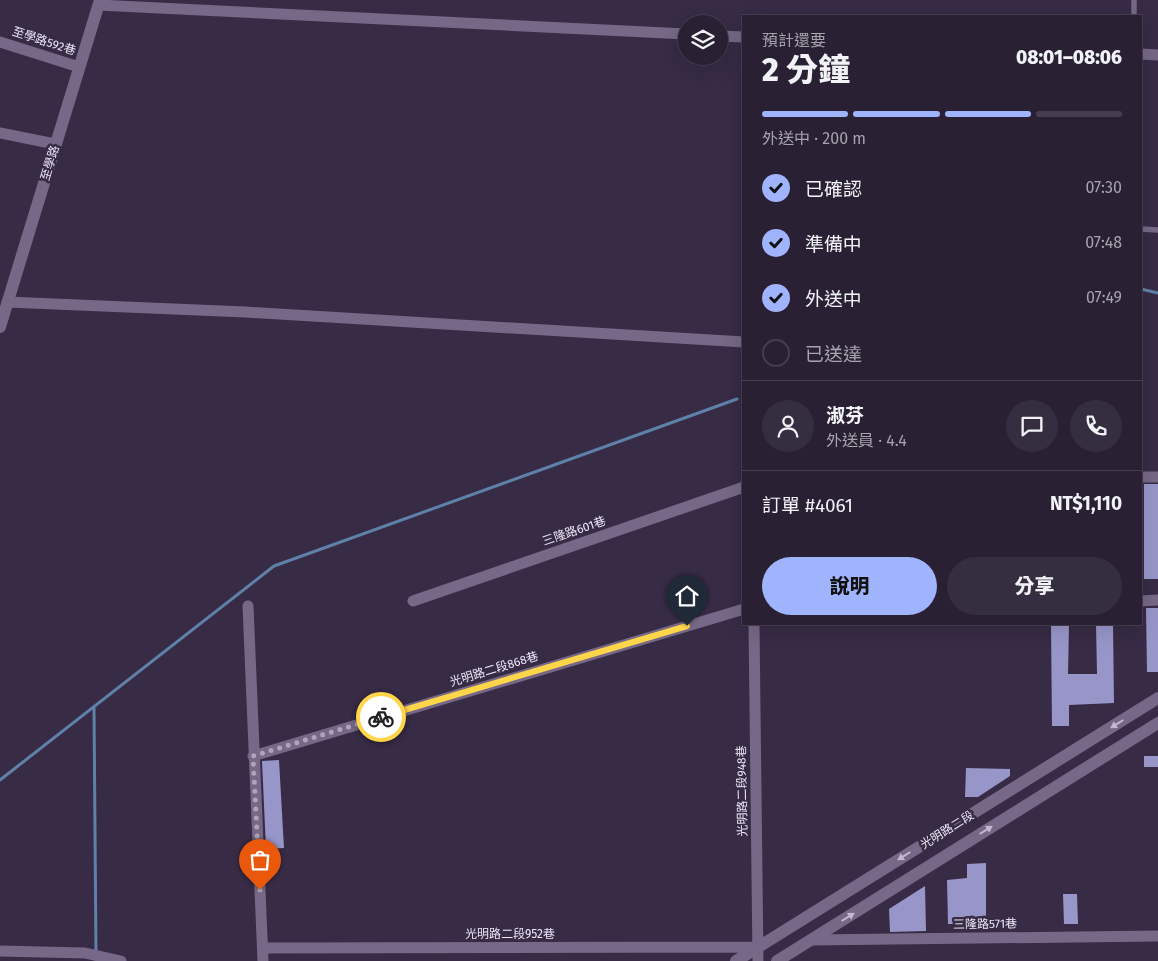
<!DOCTYPE html>
<html lang="zh-TW">
<head>
<meta charset="utf-8">
<style>
  :root { --surface:#292034; --page:#352d40; --text:#f1f3f6; --muted:#a5a3ac; --line:#453e4f; --accent:#a0b3fd }
  body { margin:0; font-family:"Fira Sans","Noto Sans TC",sans-serif; background:var(--page); color:var(--text); height:100vh; display:flex; flex-direction:column; font-size:19px; white-space:nowrap }
  * { box-sizing:border-box; margin:0 }
  p { font-size:16px; color:var(--muted) }
  .icon { flex:none; width:28px; height:28px; fill:none; stroke:currentColor; stroke-width:2; stroke-linecap:round; stroke-linejoin:round }
  .map { position:relative; flex:1; overflow:hidden }
  .sheet { position:absolute; left:742px; top:15px; width:400px; height:610px; display:flex; flex-direction:column; background:var(--surface); border-radius:0px; box-shadow:0 5px 20px #0002,0 0 0 1px var(--line) }
  .sheet>* { flex:none }
  .tools { position:absolute; left:678px; top:15px; display:grid; gap:10px }
  .tools a { display:grid; place-items:center; width:50px; height:50px; border-radius:50%; background:var(--surface); box-shadow:0 5px 20px #0002,0 0 0 1px var(--line); font-size:25px }
  .pin { position:absolute; display:grid; place-items:center; width:42px; height:42px; color:#fff; margin:-51px -21px; border-radius:50% 50% 50% 0; rotate:-45deg; box-shadow:0 0 5px #0007 }
  .pin .icon { rotate:45deg }
  .courier { position:absolute; display:grid; place-items:center; width:50px; height:50px; margin:-25px; border:4px solid #ffd54a; border-radius:50%; background:#fff; color:#222; box-shadow:0 1px 6px #0007 }
  .overview em { font-style:normal; font-weight:800 }
  .overview div { display:flex; flex-direction:column-reverse }
  .overview { display:flex; align-items:center; justify-content:space-between; height:85px; padding:0 20px }
  h1 { font-size:32px; font-weight:800; line-height:38px }
  .bar { display:grid; grid-template-columns:repeat(4,1fr); gap:8px 5px; align-content:center; height:60px; padding:0 20px }
  .bar i { height:6px; border-radius:4px; background:var(--line) }
  .bar .current { background:var(--accent) }
  .bar p { grid-column:span 4 }
  .line { display:flex; align-items:center; gap:12px; padding:0 20px; border-top:1px solid var(--line) }
  .line div { flex:1 }
  .round { display:grid; place-items:center; flex:none; width:52px; height:52px; border-radius:26px; background:var(--page) }
  ol { padding:0 20px; list-style:none }
  li { display:flex; align-items:center; gap:15px; height:55px }
  li p { margin-inline-start:auto }
  li .icon { padding:5px; border-radius:50%; background:var(--accent); color:#111; stroke-width:4 }
  li:last-child { color:var(--muted) }
  li i { width:28px; height:28px; border:2px solid var(--line); border-radius:50% }
  .cta { display:flex; gap:10px; margin-top:auto; padding:10px 20px }
  .cta a { flex:1; height:58px; border-radius:30px; background:var(--accent); color:#111; font-size:20px; font-weight:800; line-height:58px; text-align:center }
  .cta a+a { background:var(--page); color:var(--text) }
  .map>svg:first-child { display:block }
  .lines { fill:none; stroke-linecap:round; stroke-linejoin:round }
  .stream { stroke:#5f81a9; stroke-width:3 }
  .building { fill:#9896c8 }
  .lane { stroke:#766886; stroke-width:5.5 }
  .street { stroke:#766886; stroke-width:11 }
  .secondary { stroke:#766886; stroke-width:12 }
  .oneway { fill:#c3bacf }
  .done { stroke:#ada5b9; stroke-width:5; stroke-dasharray:0 9 }
  .route { stroke:#ffd54a; stroke-width:6 }
  .labels { text-anchor:middle; dominant-baseline:central; stroke-width:5; stroke-linejoin:round; paint-order:stroke }
  .street-label { font-size:12px; fill:#ede6f7; stroke:#372b45 }
</style>
</head>
<body>
<div class="map">
<svg width="1158" height="961" viewBox="0 0 1158 961">
  <rect width="100%" height="100%" fill="#372b45"/>
  <g class="lines">
    <path class="stream" d="M 1141,289 L 1158,293
      M 94,707 L 96,953
      M 0,780 L 274,566 L 737,399"/>
  </g>
  <path class="building" d="M 1144,484 L 1158,484 L 1158,579 L 1144,579 Z
    M 1146,608 L 1158,608 L 1158,672 L 1147,672 Z
    M 1051,624 L 1069,624 L 1068,674 L 1097,674 L 1096,624 L 1113,624 L 1114,703 L 1069,705 L 1069,726 L 1052,726 Z
    M 1144,756 L 1158,756 L 1158,767 L 1144,767 Z
    M 279,760 L 284,848 L 266,849 L 262,761 Z
    M 966,768 L 1010,769 L 1010,776 L 978,797 L 965,797 Z
    M 986,863 L 986,929 L 968,929 L 968,924 L 948,924 L 947,880 L 967,878 L 967,864 Z
    M 925,886 L 926,931 L 890,932 L 889,909 Z
    M 1063,894 L 1077,894 L 1078,924 L 1064,924 Z"/>
  <g class="lines">
    <path class="lane" d="M 1134,0 L 1134,16
      M 1141,229 L 1158,230"/>
    <path class="street" d="M 98,5 L 686,34
      M 719,36 L 744,37
      M 0,42 L 79,67
      M 1141,54 L 1158,55
      M 0,133 L 55,144
      M 7,302 L 245,312 L 744,342
      M 1141,477 L 1158,477
      M 413,601 L 744,487
      M 1141,601 L 1158,600
      M 248,606 L 263,961
      M 754,624 L 758,961
      M 253,756 L 744,609
      M 811,940 L 1158,936
      M 263,948 L 758,947
      M 0,951 L 85,953 L 121,961"/>
    <path class="secondary" d="M 0,327 L 100,0
      M 736,961 L 1158,698
      M 777,961 L 1158,723"/>
  </g>
  <defs><path id="oneway-solid" d="M-6-.8H1V-3.2L6.5 0L1 3.2V.8H-6Z" transform="scale(1.25)"/></defs>
  <g class="oneway">
    <use href="#oneway-solid" transform="translate(1117 724) rotate(148)"/>
    <use href="#oneway-solid" transform="translate(986 830) rotate(-32)"/>
    <use href="#oneway-solid" transform="translate(904 856) rotate(148)"/>
    <use href="#oneway-solid" transform="translate(848 917) rotate(-32)"/>
  </g>
  <g class="lines">
    <path class="done" d="M 260,890 L 253,756 L 381,717"/>
    <path class="route" d="M 381,717 L 687,626"/>
  </g>
  <g class="labels">
    <g class="street-label">
      <text transform="translate(44 41) rotate(18)">至學路592巷</text>
      <text transform="translate(50 163) rotate(-73)">至學路</text>
      <text transform="translate(574 531) rotate(-19)">三隆路601巷</text>
      <text transform="translate(494 669) rotate(-17)">光明路二段868巷</text>
      <text transform="translate(742 791) rotate(-91)">光明路二段948巷</text>
      <text transform="translate(947 830) rotate(-32)">光明路二段</text>
      <text transform="translate(985 924) rotate(-1)">三隆路571巷</text>
      <text x="510" y="934">光明路二段952巷</text>
    </g>
  </g>
</svg>
<div class="tools">
<a><svg class="icon" aria-label="layers" viewBox="0 0 24 24"><path d="M12 4l9 5-9 5-9-5zM3 14l9 5 9-5"/></svg></a>
</div>
<div class="pin" style="left:260px;top:890px;background:#ea580c"><svg class="icon" aria-label="bag" viewBox="0 0 24 24"><path d="M5 8h14l-1 12H6zM9 8a3 3 0 0 1 6 0"/></svg></div>
<div class="pin" style="left:687px;top:626px;background:#1f2937"><svg class="icon" aria-label="home" viewBox="0 0 24 24"><path d="M3 11l9-7 9 7M6 9v11h12V9"/></svg></div>
<div class="courier" style="left:381px;top:717px"><svg class="icon" aria-label="bike" viewBox="0 0 24 24"><circle cx="6" cy="16" r="4"/><circle cx="18" cy="16" r="4"/><path d="M6 16l4-8h5l3 8M10 8l3 8H6M13 5h3"/></svg></div>
<section class="sheet">
<div class="overview"><div><h1>2 分鐘</h1><p>預計還要</p></div><em>08:01–08:06</em></div>
<div class="bar"><i class="current"></i><i class="current"></i><i class="current"></i><i></i><p>外送中 · 200 m</p></div>
<ol>
<li><svg class="icon" aria-label="check" viewBox="0 0 24 24"><path d="M5 12l5 5 9-10"/></svg>已確認<p>07:30</p></li>
<li><svg class="icon" aria-label="check" viewBox="0 0 24 24"><path d="M5 12l5 5 9-10"/></svg>準備中<p>07:48</p></li>
<li><svg class="icon" aria-label="check" viewBox="0 0 24 24"><path d="M5 12l5 5 9-10"/></svg>外送中<p>07:49</p></li>
<li><i></i>已送達</li>
</ol>
<div class="line" style="height:90px"><a class="round"><svg class="icon" aria-label="person" viewBox="0 0 24 24"><circle cx="12" cy="8" r="4"/><path d="M4 21q1-7 8-7t8 7"/></svg></a><div><b>淑芬</b><p>外送員 · 4.4</p></div><a class="round"><svg class="icon" aria-label="chat" viewBox="0 0 24 24"><path d="M4 5h16v11H9l-5 4z"/></svg></a><a class="round"><svg class="icon" aria-label="phone" viewBox="0 0 24 24"><path d="M5 4h4l2 5-3 2q2 4 5 5l2-3 5 2v4C11 20 4 13 5 4z"/></svg></a></div>
<div class="line" style="height:65px"><div>訂單 #4061</div><b>NT$1,110</b></div>
<div class="cta"><a>說明</a><a>分享</a></div>
</section>
</div>
</body>
</html>
